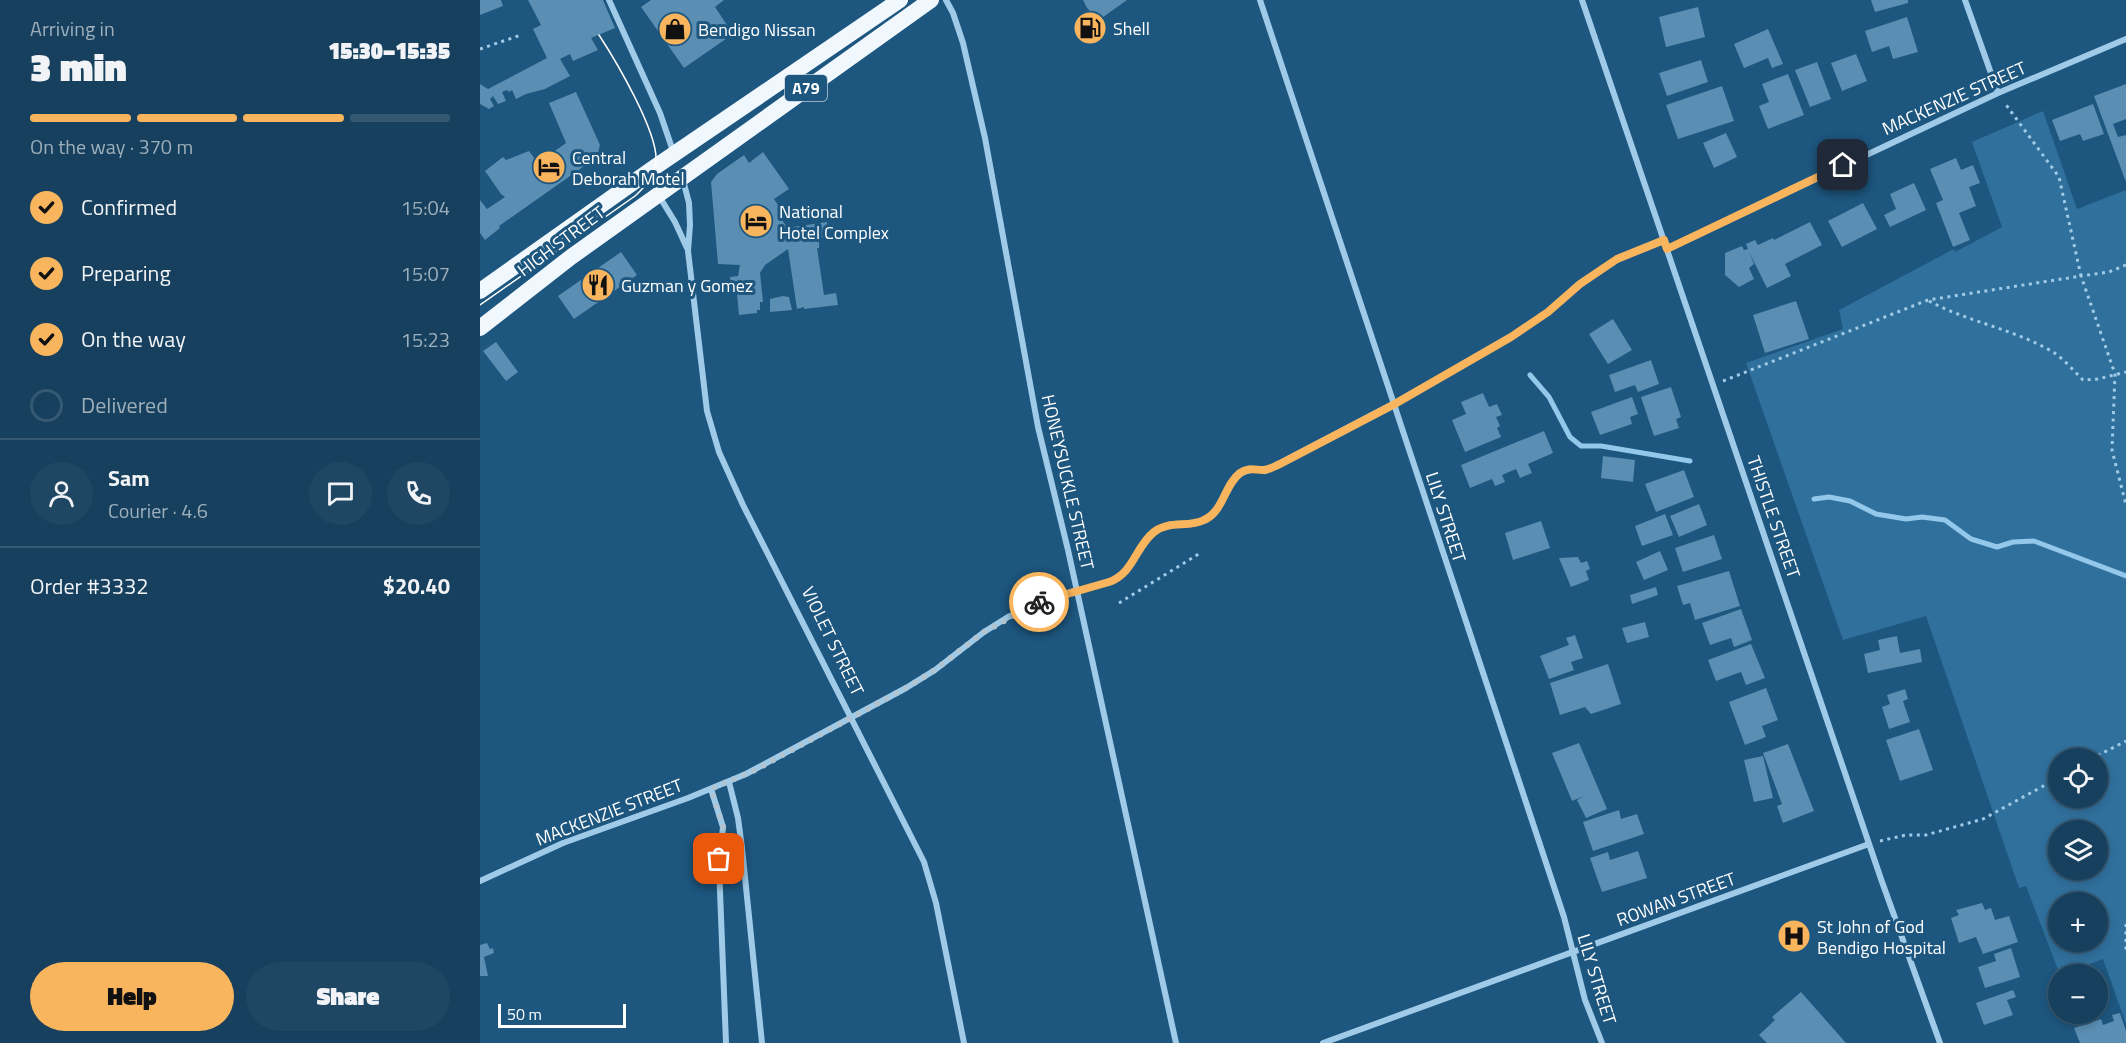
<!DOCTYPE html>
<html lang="en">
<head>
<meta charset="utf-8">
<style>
  :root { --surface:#16405e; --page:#1f4764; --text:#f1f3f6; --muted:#9eafbc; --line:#355973; --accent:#f8b55e }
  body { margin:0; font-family:"Titillium Web",sans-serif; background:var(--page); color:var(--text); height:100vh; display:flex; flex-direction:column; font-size:22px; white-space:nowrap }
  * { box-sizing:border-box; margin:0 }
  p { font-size:20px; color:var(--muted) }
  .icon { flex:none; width:33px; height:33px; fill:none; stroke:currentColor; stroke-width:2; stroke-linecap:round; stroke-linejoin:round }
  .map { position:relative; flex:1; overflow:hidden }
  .drawer { display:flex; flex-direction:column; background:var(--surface); width:480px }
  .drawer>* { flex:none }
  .controls { position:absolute; left:1568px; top:748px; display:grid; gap:12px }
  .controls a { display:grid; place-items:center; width:60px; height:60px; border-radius:50%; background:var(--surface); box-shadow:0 3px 9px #0003,0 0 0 2px var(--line); font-size:30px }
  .scale { position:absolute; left:18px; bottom:15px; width:128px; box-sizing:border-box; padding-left:6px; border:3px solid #fff; border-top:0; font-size:16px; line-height:21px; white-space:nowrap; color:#fff; -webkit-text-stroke:4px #1d567e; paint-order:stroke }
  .pin { position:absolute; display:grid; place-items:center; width:51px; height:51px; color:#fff; margin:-26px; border-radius:12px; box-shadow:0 3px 9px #0006 }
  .courier { position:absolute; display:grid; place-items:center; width:60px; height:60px; margin:-30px; border:4px solid #f8b55e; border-radius:50%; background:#fff; color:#222; box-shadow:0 2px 8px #0007 }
  .summary em { font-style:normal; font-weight:800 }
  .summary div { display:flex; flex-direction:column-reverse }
  .summary { display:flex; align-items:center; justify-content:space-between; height:102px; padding:0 30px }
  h1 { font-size:39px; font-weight:800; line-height:45px }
  .bar { display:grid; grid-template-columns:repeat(4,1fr); gap:9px 6px; align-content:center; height:72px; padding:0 30px }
  .bar i { height:8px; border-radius:4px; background:var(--line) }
  .bar .on { background:var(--accent) }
  .bar p { grid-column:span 4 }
  .line { display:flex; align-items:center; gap:15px; padding:0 30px; border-top:2px solid var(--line) }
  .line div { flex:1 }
  .round { display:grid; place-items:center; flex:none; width:63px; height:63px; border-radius:32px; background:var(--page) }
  ol { padding:0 30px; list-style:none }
  li { display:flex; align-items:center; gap:18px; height:66px }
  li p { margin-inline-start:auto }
  li .icon { padding:6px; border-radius:50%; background:var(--accent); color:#111; stroke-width:4 }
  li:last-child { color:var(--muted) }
  li i { width:33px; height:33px; border:3px solid var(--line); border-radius:50% }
  .button { display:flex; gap:12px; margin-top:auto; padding:12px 30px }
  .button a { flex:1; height:69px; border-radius:36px; background:var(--accent); color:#111; font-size:24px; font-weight:800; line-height:69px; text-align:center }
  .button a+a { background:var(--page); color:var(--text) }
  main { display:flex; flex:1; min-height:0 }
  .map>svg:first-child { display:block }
  .green { fill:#30709c; fill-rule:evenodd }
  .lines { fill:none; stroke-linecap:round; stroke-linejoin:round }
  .stream { stroke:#93c8ea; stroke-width:5 }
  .building { fill:#5a8eb2 }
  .path { stroke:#a0cbe8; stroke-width:3; stroke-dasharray:3 4.5; stroke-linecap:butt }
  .service { stroke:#a0cbe8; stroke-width:4.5 }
  .minor { stroke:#a0cbe8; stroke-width:6 }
  .trunk { stroke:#f0f8fe; stroke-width:16 }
  .tram { stroke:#fff; stroke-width:1.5 }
  .done { stroke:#b0c4d2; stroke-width:6; stroke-dasharray:0 10.8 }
  .route { stroke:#f8b55e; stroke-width:8 }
  .labels { text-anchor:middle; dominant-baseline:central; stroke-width:6; stroke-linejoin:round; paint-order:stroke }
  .shield { fill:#1d567e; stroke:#bbccd8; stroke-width:1.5 }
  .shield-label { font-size:16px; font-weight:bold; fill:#fff }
  .poi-label { font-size:18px; fill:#fff; stroke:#1d567e; text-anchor:start }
  .street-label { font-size:18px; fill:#fff; stroke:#1d567e }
</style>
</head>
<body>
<main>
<section class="drawer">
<div class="summary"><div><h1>3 min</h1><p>Arriving in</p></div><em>15:30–15:35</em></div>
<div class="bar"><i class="on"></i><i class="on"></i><i class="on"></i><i></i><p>On the way · 370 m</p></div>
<ol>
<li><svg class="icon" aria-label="check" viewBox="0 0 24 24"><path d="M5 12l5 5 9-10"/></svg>Confirmed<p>15:04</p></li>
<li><svg class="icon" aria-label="check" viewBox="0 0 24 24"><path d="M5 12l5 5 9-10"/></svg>Preparing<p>15:07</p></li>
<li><svg class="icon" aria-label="check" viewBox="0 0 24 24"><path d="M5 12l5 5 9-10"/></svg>On the way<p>15:23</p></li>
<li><i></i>Delivered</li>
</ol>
<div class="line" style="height:108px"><a class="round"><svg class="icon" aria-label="person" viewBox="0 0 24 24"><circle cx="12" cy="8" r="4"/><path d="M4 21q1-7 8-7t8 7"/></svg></a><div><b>Sam</b><p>Courier · 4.6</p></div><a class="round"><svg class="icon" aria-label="chat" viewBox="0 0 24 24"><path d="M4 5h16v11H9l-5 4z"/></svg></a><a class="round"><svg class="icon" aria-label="phone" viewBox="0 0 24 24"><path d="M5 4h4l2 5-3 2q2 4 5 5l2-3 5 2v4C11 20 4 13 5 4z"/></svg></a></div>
<div class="line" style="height:78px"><div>Order #3332</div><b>$20.40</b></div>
<div class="button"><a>Help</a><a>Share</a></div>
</section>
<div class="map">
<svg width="1646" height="1043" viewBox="0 0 1646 1043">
  <rect width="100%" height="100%" fill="#1d567e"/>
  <path class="green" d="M 1563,111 L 1597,209 L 1646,190 L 1646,1024 L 1623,959 L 1580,975 L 1546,886 L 1539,888 L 1446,616 L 1363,640 L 1266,363 L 1363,329 L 1359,310 L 1474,249 L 1475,252 L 1522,227 L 1492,142 ZM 1578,759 L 1617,759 L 1617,798 L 1578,798 ZM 1578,831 L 1617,831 L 1617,870 L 1578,870 ZM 1578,903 L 1617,903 L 1617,942 L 1578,942 Z"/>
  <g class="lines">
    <path class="stream" d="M 1050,375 L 1069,397 L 1090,437 L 1101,446 L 1121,446 L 1210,461
      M 1334,499 L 1349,497 L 1370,501 L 1396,514 L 1426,519 L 1442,517 L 1465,520 L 1491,539 L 1517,547 L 1533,542 L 1554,541 L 1646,576"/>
  </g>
  <path class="building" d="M 0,0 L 21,0 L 23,6 L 0,15 Z
    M 48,0 L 123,0 L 135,28 L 111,38 L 118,50 L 93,61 L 90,54 L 80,59 L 90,76 L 65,89 L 46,94 L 36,99 L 32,90 L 29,92 L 27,90 L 22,92 L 26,101 L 18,104 L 13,96 L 10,99 L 14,106 L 9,109 L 0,104 L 0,84 L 8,89 L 67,58 L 53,29 L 61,25 Z
    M 171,0 L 244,0 L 235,7 L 253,34 L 204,68 L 161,7 Z
    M 603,0 L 647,0 L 619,20 L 607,8 Z
    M 1391,0 L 1428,0 L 1428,3 L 1395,12 Z
    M 1218,7 L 1225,37 L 1186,47 L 1179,17 Z
    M 1427,17 L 1438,52 L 1413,59 L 1409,46 L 1392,52 L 1385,31 Z
    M 1288,29 L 1303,64 L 1292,68 L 1288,58 L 1264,68 L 1254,44 Z
    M 1376,54 L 1387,81 L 1362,91 L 1351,63 Z
    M 1221,60 L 1228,82 L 1187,96 L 1179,73 Z
    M 1337,62 L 1351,99 L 1330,107 L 1315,70 Z
    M 1308,74 L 1324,115 L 1288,129 L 1279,106 L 1289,102 L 1282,84 Z
    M 1646,84 L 1646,119 L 1633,124 L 1638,137 L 1646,135 L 1646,182 L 1614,96 Z
    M 1242,86 L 1254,121 L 1198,139 L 1186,105 Z
    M 96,92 L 120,145 L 117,157 L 19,226 L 20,228 L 5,240 L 0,233 L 0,200 L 7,209 L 25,197 L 21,194 L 5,171 L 23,157 L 26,160 L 49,151 L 58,163 L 86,143 L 69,103 Z
    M 1613,104 L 1624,134 L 1603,141 L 1600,134 L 1580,141 L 1572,120 Z
    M 1246,133 L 1257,157 L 1234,168 L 1223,143 Z
    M 283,152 L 309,189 L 294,199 L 306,217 L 302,220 L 310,231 L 308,233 L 308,238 L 314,237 L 313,227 L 347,222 L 349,237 L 339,238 L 339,248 L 337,248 L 344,295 L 356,293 L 358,305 L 324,309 L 324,307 L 317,309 L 308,249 L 285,265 L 280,273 L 283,302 L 280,302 L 280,310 L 277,310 L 277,313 L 259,315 L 257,294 L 252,295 L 250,277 L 258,276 L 260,265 L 238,264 L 231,182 L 237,174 L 264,155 L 269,163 Z
    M 1476,158 L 1481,170 L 1493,165 L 1500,183 L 1489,187 L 1496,206 L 1479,213 L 1490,240 L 1473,247 L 1456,203 L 1463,200 L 1450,169 Z
    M 1434,183 L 1446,210 L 1410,227 L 1404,215 L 1416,209 L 1410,194 Z
    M 1383,203 L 1397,229 L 1362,247 L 1348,221 Z
    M 1330,222 L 1342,245 L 1305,264 L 1311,276 L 1287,288 L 1269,252 L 1274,264 L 1269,268 L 1274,279 L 1259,287 L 1245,275 L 1245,253 L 1262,246 L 1264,250 L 1268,249 L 1266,244 L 1275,240 L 1278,245 L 1293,238 L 1294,240 Z
    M 141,252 L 157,275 L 94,319 L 78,296 Z
    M 303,296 L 309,297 L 312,310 L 290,312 L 290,299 Z
    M 1316,301 L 1329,339 L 1285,353 L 1273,315 Z
    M 1133,319 L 1152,350 L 1128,364 L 1109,334 Z
    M 16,342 L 38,372 L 26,381 L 3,351 Z
    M 1171,360 L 1179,384 L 1158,392 L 1155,385 L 1135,392 L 1129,375 Z
    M 1191,387 L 1201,417 L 1196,419 L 1199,428 L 1174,436 L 1161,397 Z
    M 1003,393 L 1009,407 L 1017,404 L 1022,415 L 1016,417 L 1020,426 L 1017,428 L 1021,437 L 985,452 L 972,420 L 986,414 L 981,402 Z
    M 1152,397 L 1158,414 L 1150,417 L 1152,424 L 1120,435 L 1111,412 Z
    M 1064,431 L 1073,453 L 1048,464 L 1052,473 L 1040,478 L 1036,469 L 1022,475 L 1025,482 L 1015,486 L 1012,479 L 990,488 L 981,465 Z
    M 1123,456 L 1155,460 L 1153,482 L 1121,478 Z
    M 1204,470 L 1214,497 L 1176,512 L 1165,484 Z
    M 1219,504 L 1227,525 L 1199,537 L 1190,516 Z
    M 1185,514 L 1193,535 L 1162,546 L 1155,526 Z
    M 1061,521 L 1070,548 L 1033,560 L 1025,533 Z
    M 1234,535 L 1242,559 L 1203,572 L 1195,548 Z
    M 1180,551 L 1188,570 L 1164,580 L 1156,562 Z
    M 1098,557 L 1101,563 L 1107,561 L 1110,569 L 1106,571 L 1109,580 L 1091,587 L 1079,558 Z
    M 1249,571 L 1260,606 L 1215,620 L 1210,603 L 1203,605 L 1197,586 Z
    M 1176,587 L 1178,595 L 1152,604 L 1150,595 Z
    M 1261,609 L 1272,640 L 1254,647 L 1251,638 L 1230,645 L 1222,623 Z
    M 1165,622 L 1169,637 L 1147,643 L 1142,628 Z
    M 1095,635 L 1103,658 L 1091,662 L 1094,670 L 1069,679 L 1060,656 L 1089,645 L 1086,638 Z
    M 1417,636 L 1420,653 L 1440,649 L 1442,662 L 1388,673 L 1384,654 L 1400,650 L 1398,640 Z
    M 1271,644 L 1285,678 L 1266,685 L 1261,672 L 1236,681 L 1228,660 Z
    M 1128,664 L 1141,704 L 1111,714 L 1105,707 L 1080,715 L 1070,683 Z
    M 1286,688 L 1298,720 L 1282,726 L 1286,737 L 1265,745 L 1249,702 Z
    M 1425,689 L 1428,699 L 1423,701 L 1430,722 L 1409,729 L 1402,707 L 1410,704 L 1407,695 Z
    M 1439,729 L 1453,770 L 1420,781 L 1406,740 Z
    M 1099,743 L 1127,809 L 1106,818 L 1097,800 L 1104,796 L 1092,801 L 1072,753 Z
    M 1308,744 L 1334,811 L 1303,823 L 1297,806 L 1302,804 L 1283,753 Z
    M 1283,756 L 1293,798 L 1274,802 L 1264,760 Z
    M 1139,810 L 1141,819 L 1157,814 L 1164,834 L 1113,851 L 1103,822 Z
    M 1158,851 L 1167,878 L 1122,892 L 1110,858 L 1128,852 L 1130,860 Z
    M 1502,903 L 1505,910 L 1511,908 L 1515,920 L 1529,916 L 1538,942 L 1503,954 L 1496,937 L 1479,943 L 1471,918 L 1479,915 L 1476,910 Z
    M 7,943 L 10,949 L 13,948 L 14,953 L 4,957 L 8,976 L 0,976 L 0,945 Z
    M 1531,948 L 1540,977 L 1505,988 L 1498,967 L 1516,961 L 1514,954 Z
    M 1533,990 L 1536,997 L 1527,1000 L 1533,1015 L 1504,1025 L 1496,1003 Z
    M 1321,992 L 1366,1043 L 1287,1043 L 1279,1035 L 1295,1020 L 1292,1017 Z
    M 1640,1013 L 1646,1031 L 1646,1043 L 1600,1043 L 1594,1028 L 1621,1019 L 1623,1025 L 1634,1021 L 1632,1015 Z"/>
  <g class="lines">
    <path class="path" d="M 0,49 L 41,35
      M 1646,265 L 1629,272 L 1601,276 L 1635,374 L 1632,450 L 1646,505
      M 1449,301 C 1488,322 1534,329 1573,352 C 1584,359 1594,371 1603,380 L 1618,379 L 1646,372
      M 1243,381 L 1448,300 L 1601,276 L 1579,177 L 1524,102
      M 639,603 L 722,552
      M 1611,759 L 1646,741
      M 1400,841 L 1426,835 L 1446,835 L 1503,819 L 1578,778
      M 1646,924 L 1646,952"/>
    <path class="service" d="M 597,590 C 613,586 632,585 644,574 C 659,560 661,536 681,527 C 697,520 716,527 730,516 C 753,498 747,465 785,471"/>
    <path class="minor" d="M 129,0 L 180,113 L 194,154
      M 466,0 L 473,13 L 483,43 L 505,138 L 558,427 L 588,550 L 696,1043
      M 780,0 L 1084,917 L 1105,1000 L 1122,1043
      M 1102,0 L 1401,879 L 1460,1043
      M 1485,0 L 1518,93
      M 203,180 L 209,203 L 210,225 L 208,251 L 227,411 L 239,452 L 263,505 L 444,862 L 456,903 L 484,1043
      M 179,196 L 195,222 L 207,248
      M 1187,249 L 1518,93 L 1646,39
      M 785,471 L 913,404 L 1031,337 L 1068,312 L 1099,284 L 1137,259 L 1184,240
      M 249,782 L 258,818 L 262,848 L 282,1043
      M 231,789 L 243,827 L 239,866 L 246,1043
      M 0,881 L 83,843 L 208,798 L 266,774 L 426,688 L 455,670 L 504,632 L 528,617 L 558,602 L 597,590
      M 843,1043 L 1389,844"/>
    <path class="trunk" d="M 0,291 L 175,167 L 420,0
      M 0,328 L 91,257 L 451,0"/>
    <path class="tram" d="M 0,305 L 155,196 C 165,187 175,175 176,161 C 178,132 136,61 119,35"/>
  </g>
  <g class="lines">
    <path class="done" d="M 239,859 L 243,827 L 231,789 L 275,770 L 426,688 L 455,670 L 504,632 L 559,602"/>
    <path class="route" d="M 559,602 L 629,582 C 654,573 655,547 674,532 C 689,520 708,528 724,520 C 744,511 744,485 760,473 C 768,467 775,470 783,470 C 789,470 795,466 800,464 L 913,405 L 1031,337 L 1068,312 L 1100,284 L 1137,259 L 1184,240 L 1187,249 L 1363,165"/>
  </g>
  <defs>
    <g id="fuel-disc" transform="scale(1.725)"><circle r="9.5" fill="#f8b55e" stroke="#1d567e"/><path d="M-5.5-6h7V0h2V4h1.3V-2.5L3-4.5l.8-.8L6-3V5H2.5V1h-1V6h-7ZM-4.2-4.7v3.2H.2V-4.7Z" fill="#111"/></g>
    <g id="shop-disc" transform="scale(1.725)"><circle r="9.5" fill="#f8b55e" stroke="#1d567e"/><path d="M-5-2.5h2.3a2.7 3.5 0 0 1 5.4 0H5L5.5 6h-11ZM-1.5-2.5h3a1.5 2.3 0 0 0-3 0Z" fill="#111"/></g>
    <g id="hotel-disc" transform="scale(1.725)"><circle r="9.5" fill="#f8b55e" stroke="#1d567e"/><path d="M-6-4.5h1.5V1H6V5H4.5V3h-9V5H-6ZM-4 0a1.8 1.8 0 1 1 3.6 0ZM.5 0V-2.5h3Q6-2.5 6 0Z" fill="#111"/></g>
    <g id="restaurant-disc" transform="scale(1.725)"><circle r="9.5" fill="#f8b55e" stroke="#1d567e"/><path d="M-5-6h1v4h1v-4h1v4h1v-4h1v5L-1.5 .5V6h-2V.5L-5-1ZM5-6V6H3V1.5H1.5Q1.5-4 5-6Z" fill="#111"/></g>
    <g id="hospital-disc" transform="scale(1.725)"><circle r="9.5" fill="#f8b55e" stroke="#1d567e"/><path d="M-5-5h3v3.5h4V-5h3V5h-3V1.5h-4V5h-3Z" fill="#111"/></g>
  </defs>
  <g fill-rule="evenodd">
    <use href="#fuel-disc" x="610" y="28"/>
    <use href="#shop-disc" x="195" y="29"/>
    <use href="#hotel-disc" x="69" y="167"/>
    <use href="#hotel-disc" x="276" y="221"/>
    <use href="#restaurant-disc" x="118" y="285"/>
    <use href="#hospital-disc" x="1314" y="936"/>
  </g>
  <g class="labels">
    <rect class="shield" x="305" y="75" width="42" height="26" rx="4.5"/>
    <g class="shield-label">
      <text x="326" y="88">A79</text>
    </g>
    <g class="poi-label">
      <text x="633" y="28">Shell</text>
      <text x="218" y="29">Bendigo Nissan</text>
      <text x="92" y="157">Central<tspan x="92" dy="21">Deborah Motel</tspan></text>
      <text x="299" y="211">National<tspan x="299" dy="21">Hotel Complex</tspan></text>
      <text x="141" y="285">Guzman y Gomez</text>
      <text x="1337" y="926">St John of God<tspan x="1337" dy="21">Bendigo Hospital</tspan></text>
    </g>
    <g class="street-label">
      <text transform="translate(1474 98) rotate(-24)">MACKENZIE STREET</text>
      <text transform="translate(81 241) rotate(-37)">HIGH STREET</text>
      <text transform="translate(588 482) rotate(77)">HONEYSUCKLE STREET</text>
      <text transform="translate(966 517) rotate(72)">LILY STREET</text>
      <text transform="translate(1294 517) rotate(71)">THISTLE STREET</text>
      <text transform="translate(353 641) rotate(64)">VIOLET STREET</text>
      <text transform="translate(129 812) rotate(-21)">MACKENZIE STREET</text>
      <text transform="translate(1196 899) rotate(-20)">ROWAN STREET</text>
      <text transform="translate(1117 979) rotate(73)">LILY STREET</text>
    </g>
  </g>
</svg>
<div class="controls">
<a><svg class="icon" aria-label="locate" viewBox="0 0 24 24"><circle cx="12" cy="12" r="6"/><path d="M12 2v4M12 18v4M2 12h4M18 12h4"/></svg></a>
<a><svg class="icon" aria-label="layers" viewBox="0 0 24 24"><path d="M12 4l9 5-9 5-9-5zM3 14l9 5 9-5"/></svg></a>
<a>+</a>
<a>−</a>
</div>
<div class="scale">50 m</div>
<div class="pin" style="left:239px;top:859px;background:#ea580c"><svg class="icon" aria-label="bag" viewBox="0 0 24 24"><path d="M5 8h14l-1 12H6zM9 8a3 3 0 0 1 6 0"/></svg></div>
<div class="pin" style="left:1363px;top:165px;background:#1f2937"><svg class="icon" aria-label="home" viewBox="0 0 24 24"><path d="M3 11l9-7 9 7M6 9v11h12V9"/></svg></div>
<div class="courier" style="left:559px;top:602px"><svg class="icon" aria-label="bike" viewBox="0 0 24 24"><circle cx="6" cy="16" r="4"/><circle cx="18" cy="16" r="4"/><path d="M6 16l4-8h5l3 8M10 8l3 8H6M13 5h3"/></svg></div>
</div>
</main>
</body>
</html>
